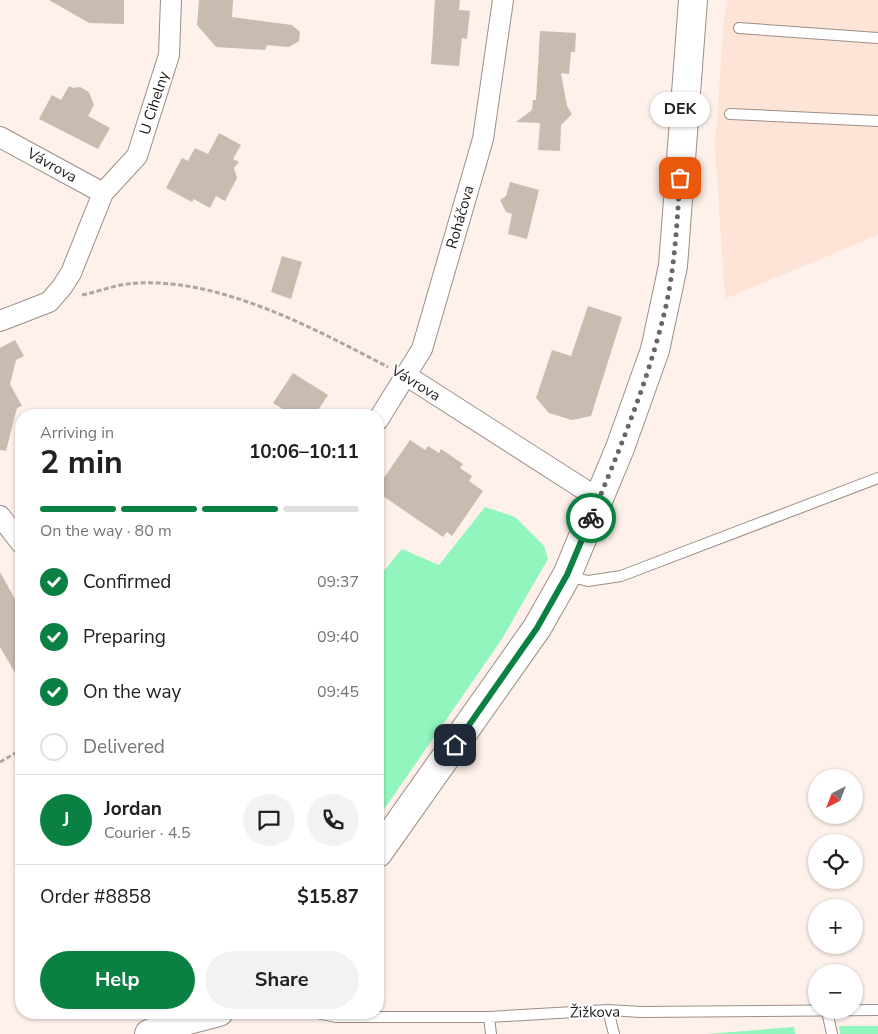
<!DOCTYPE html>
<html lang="en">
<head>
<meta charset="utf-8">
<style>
  :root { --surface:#fff; --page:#f2f2f2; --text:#202124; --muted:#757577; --line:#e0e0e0; --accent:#0b8043 }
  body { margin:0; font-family:"Nunito Sans",sans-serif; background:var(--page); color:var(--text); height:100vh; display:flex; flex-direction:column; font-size:19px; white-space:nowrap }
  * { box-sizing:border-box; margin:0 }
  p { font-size:16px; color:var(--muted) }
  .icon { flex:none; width:28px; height:28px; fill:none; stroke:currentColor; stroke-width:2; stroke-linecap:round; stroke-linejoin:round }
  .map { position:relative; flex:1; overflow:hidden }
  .panel { position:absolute; left:15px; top:409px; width:369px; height:610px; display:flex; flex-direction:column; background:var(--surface); border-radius:20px; box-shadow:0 1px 4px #0004 }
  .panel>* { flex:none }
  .needle { width:32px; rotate:222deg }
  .tools { position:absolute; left:808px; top:769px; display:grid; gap:10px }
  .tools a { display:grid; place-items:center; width:55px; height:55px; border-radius:50%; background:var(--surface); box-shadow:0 1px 4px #0004; font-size:25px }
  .pin { position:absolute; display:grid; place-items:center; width:42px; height:42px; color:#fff; margin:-21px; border-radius:10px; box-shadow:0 2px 8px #0006 }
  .courier { position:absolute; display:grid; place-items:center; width:50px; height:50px; margin:-25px; border:4px solid #0b8043; border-radius:50%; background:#fff; color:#222; box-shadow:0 1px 6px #0007 }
  .bubble { position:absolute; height:35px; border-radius:18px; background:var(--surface); box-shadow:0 1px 4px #0004; font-size:16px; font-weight:700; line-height:35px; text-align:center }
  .head em { font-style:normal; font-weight:700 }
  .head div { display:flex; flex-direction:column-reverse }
  .head { display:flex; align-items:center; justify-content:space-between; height:85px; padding:0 25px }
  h1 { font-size:32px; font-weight:700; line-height:38px }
  .bar { display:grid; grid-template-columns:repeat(4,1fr); gap:8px 5px; align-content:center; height:60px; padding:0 25px }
  .bar i { height:6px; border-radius:4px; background:var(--line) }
  .bar .active { background:var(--accent) }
  .bar p { grid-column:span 4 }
  .line { display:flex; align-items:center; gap:12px; padding:0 25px; border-top:1px solid var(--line) }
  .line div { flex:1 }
  .round { display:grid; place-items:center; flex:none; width:52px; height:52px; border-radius:26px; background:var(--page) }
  ol { padding:0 25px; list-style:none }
  li { display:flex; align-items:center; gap:15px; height:55px }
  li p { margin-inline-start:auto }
  li .icon { padding:5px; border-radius:50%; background:var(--accent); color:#fff; stroke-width:4 }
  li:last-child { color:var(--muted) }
  li i { width:28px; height:28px; border:2px solid var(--line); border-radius:50% }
  .button { display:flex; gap:10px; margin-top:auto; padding:10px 25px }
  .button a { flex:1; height:58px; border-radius:30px; background:var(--accent); color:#fff; font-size:20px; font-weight:700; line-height:58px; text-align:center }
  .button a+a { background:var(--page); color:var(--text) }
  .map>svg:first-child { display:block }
  .built { fill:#fde4d7 }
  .green { fill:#91f6be }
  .building { fill:#c9bbb0 }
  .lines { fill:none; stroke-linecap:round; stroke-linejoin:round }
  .lane-casing { stroke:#9d8e86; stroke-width:12 }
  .street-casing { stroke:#9d8e86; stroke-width:22 }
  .secondary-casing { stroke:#9d8e86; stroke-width:30 }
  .path { stroke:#b0a5a0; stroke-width:3; stroke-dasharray:5 2.5; stroke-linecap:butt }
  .lane { stroke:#fff; stroke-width:10 }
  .street { stroke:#fff; stroke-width:20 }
  .secondary { stroke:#fff; stroke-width:28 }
  .done { stroke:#6e6561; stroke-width:5; stroke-dasharray:0 9 }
  .route { stroke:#0b8043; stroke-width:6 }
  .labels { text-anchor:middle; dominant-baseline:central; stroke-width:4; stroke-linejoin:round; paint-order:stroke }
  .street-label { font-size:15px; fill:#201a17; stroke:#fff }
</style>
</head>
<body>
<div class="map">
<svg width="878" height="1034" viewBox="0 0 878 1034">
  <rect width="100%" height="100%" fill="#fef0ea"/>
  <path class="built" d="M 728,0 L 878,0 L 878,235 L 725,299 L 715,147 L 724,17 Z"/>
  <path class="green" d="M 485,507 L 515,517 L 544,546 L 548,559 L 502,639 L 378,818 L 378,578 L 402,549 L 439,565 Z
    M 839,1026 L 878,1026 L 878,1034 L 840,1034 Z
    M 794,1027 L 795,1034 L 706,1034 Z"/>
  <path class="building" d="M 49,0 L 124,0 L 124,24 L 89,23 Z
    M 199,0 L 233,0 L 232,17 L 292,25 L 300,32 L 299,41 L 289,47 L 267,45 L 265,50 L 216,47 L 197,25 Z
    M 435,0 L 460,0 L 459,10 L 470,11 L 467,39 L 462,38 L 459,66 L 431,64 Z
    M 540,31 L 576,33 L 575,52 L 571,52 L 569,74 L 561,73 L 567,106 L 572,114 L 561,125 L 560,151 L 538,150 L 540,123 L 516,122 L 532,110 L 533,100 L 536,100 Z
    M 69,86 L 73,88 L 80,87 L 89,92 L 94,105 L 88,116 L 110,128 L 98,149 L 39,119 L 52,95 L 61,100 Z
    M 219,133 L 241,145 L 233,159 L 239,162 L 234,168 L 237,178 L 225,201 L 216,196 L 210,208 L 194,199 L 192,202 L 166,188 L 182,158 L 188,161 L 195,148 L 208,154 Z
    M 510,182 L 539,190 L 527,239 L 508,234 L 512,214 L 506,212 L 500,200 L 506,196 Z
    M 282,256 L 302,262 L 291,299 L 271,292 Z
    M 588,306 L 622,317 L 591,416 L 572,420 L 549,413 L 536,398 L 552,350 L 571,356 Z
    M 15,340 L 24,356 L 16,360 L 10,384 L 22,406 L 17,408 L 6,451 L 0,450 L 0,348 Z
    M 293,373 L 328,395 L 315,415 L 292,415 L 273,403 Z
    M 410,440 L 425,450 L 428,446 L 439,453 L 441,449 L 463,464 L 460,468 L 472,476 L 469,481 L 483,491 L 452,536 L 447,532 L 443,537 L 380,494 L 384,489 L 379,485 Z
    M 0,572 L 21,610 L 21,683 L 0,647 Z"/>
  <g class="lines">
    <g class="lane-casing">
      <path id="lane" d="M 739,28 L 878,38
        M 730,114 L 878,121
        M 568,576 L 588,581 L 621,576 L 878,478
        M 608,1010 L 614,1034
        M 827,1011 L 832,1034
        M 312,1012 L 336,1017 L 489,1017 L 608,1010 L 641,1012 L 878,1010
        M 489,1017 L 491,1034"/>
    </g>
    <g class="street-casing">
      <path id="street" d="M 0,137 L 103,193
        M 0,321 L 49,302 L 62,287 L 71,273 L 103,193 L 137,156 L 169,55 L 171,0
        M 407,376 L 599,499
        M 378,420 L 422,349 L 483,139 L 503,0
        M 0,516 L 21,543"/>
    </g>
    <g class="secondary-casing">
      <path id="secondary" d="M 378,853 L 537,628 L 567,575 L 620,448 L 655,350 L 673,266 L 693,0
        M 149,1034 L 169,1025 L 219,1012"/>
    </g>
    <path class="path" d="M 82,295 C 97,292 112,286 127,284 C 214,274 313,328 388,367
      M 0,762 L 21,750"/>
    <use href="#lane" class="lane"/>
    <use href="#street" class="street"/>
    <use href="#secondary" class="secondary"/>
  </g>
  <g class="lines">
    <path class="done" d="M 591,518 C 619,451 648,382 665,310 C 675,267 677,222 680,178"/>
    <path class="route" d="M 455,745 L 537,628 L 567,575 L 591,518"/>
  </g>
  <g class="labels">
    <g class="street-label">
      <text transform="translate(154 103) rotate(-72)">U Cihelny</text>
      <text transform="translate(52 165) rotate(29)">Vávrova</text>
      <text transform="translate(460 217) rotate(-74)">Roháčova</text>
      <text transform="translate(416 383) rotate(31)">Vávrova</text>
      <text transform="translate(595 1012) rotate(-1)">Žižkova</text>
    </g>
  </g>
</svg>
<div class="tools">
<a><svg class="needle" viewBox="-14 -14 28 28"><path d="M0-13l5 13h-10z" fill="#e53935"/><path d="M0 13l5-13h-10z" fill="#757577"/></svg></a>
<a><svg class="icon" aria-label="locate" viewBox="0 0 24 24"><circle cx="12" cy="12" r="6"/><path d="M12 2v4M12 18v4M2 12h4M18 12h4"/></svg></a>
<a>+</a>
<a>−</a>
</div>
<div class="pin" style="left:680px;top:178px;background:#ea580c"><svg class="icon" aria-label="bag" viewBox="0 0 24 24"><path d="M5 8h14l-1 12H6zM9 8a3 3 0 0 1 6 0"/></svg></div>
<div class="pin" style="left:455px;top:745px;background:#1f2937"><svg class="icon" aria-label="home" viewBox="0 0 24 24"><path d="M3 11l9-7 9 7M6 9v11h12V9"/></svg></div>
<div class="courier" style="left:591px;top:518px"><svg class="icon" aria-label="bike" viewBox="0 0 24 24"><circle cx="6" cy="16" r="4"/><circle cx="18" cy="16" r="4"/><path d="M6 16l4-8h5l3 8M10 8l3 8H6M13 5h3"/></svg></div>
<div class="bubble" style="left:650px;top:92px;width:60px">DEK</div>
<section class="panel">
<div class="head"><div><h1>2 min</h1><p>Arriving in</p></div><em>10:06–10:11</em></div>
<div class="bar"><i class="active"></i><i class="active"></i><i class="active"></i><i></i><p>On the way · 80 m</p></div>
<ol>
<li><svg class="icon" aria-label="check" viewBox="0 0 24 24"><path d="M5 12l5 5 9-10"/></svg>Confirmed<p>09:37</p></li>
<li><svg class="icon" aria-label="check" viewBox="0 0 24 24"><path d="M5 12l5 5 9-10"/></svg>Preparing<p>09:40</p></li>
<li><svg class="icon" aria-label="check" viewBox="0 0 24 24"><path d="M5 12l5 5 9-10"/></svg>On the way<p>09:45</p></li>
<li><i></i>Delivered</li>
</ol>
<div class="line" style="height:90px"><b class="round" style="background:var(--accent);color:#fff">J</b><div><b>Jordan</b><p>Courier · 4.5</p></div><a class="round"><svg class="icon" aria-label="chat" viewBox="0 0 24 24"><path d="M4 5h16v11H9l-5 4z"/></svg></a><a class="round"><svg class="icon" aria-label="phone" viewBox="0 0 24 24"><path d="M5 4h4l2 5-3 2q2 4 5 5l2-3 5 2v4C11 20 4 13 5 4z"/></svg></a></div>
<div class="line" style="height:65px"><div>Order #8858</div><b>$15.87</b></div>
<div class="button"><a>Help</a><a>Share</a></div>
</section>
</div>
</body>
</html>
